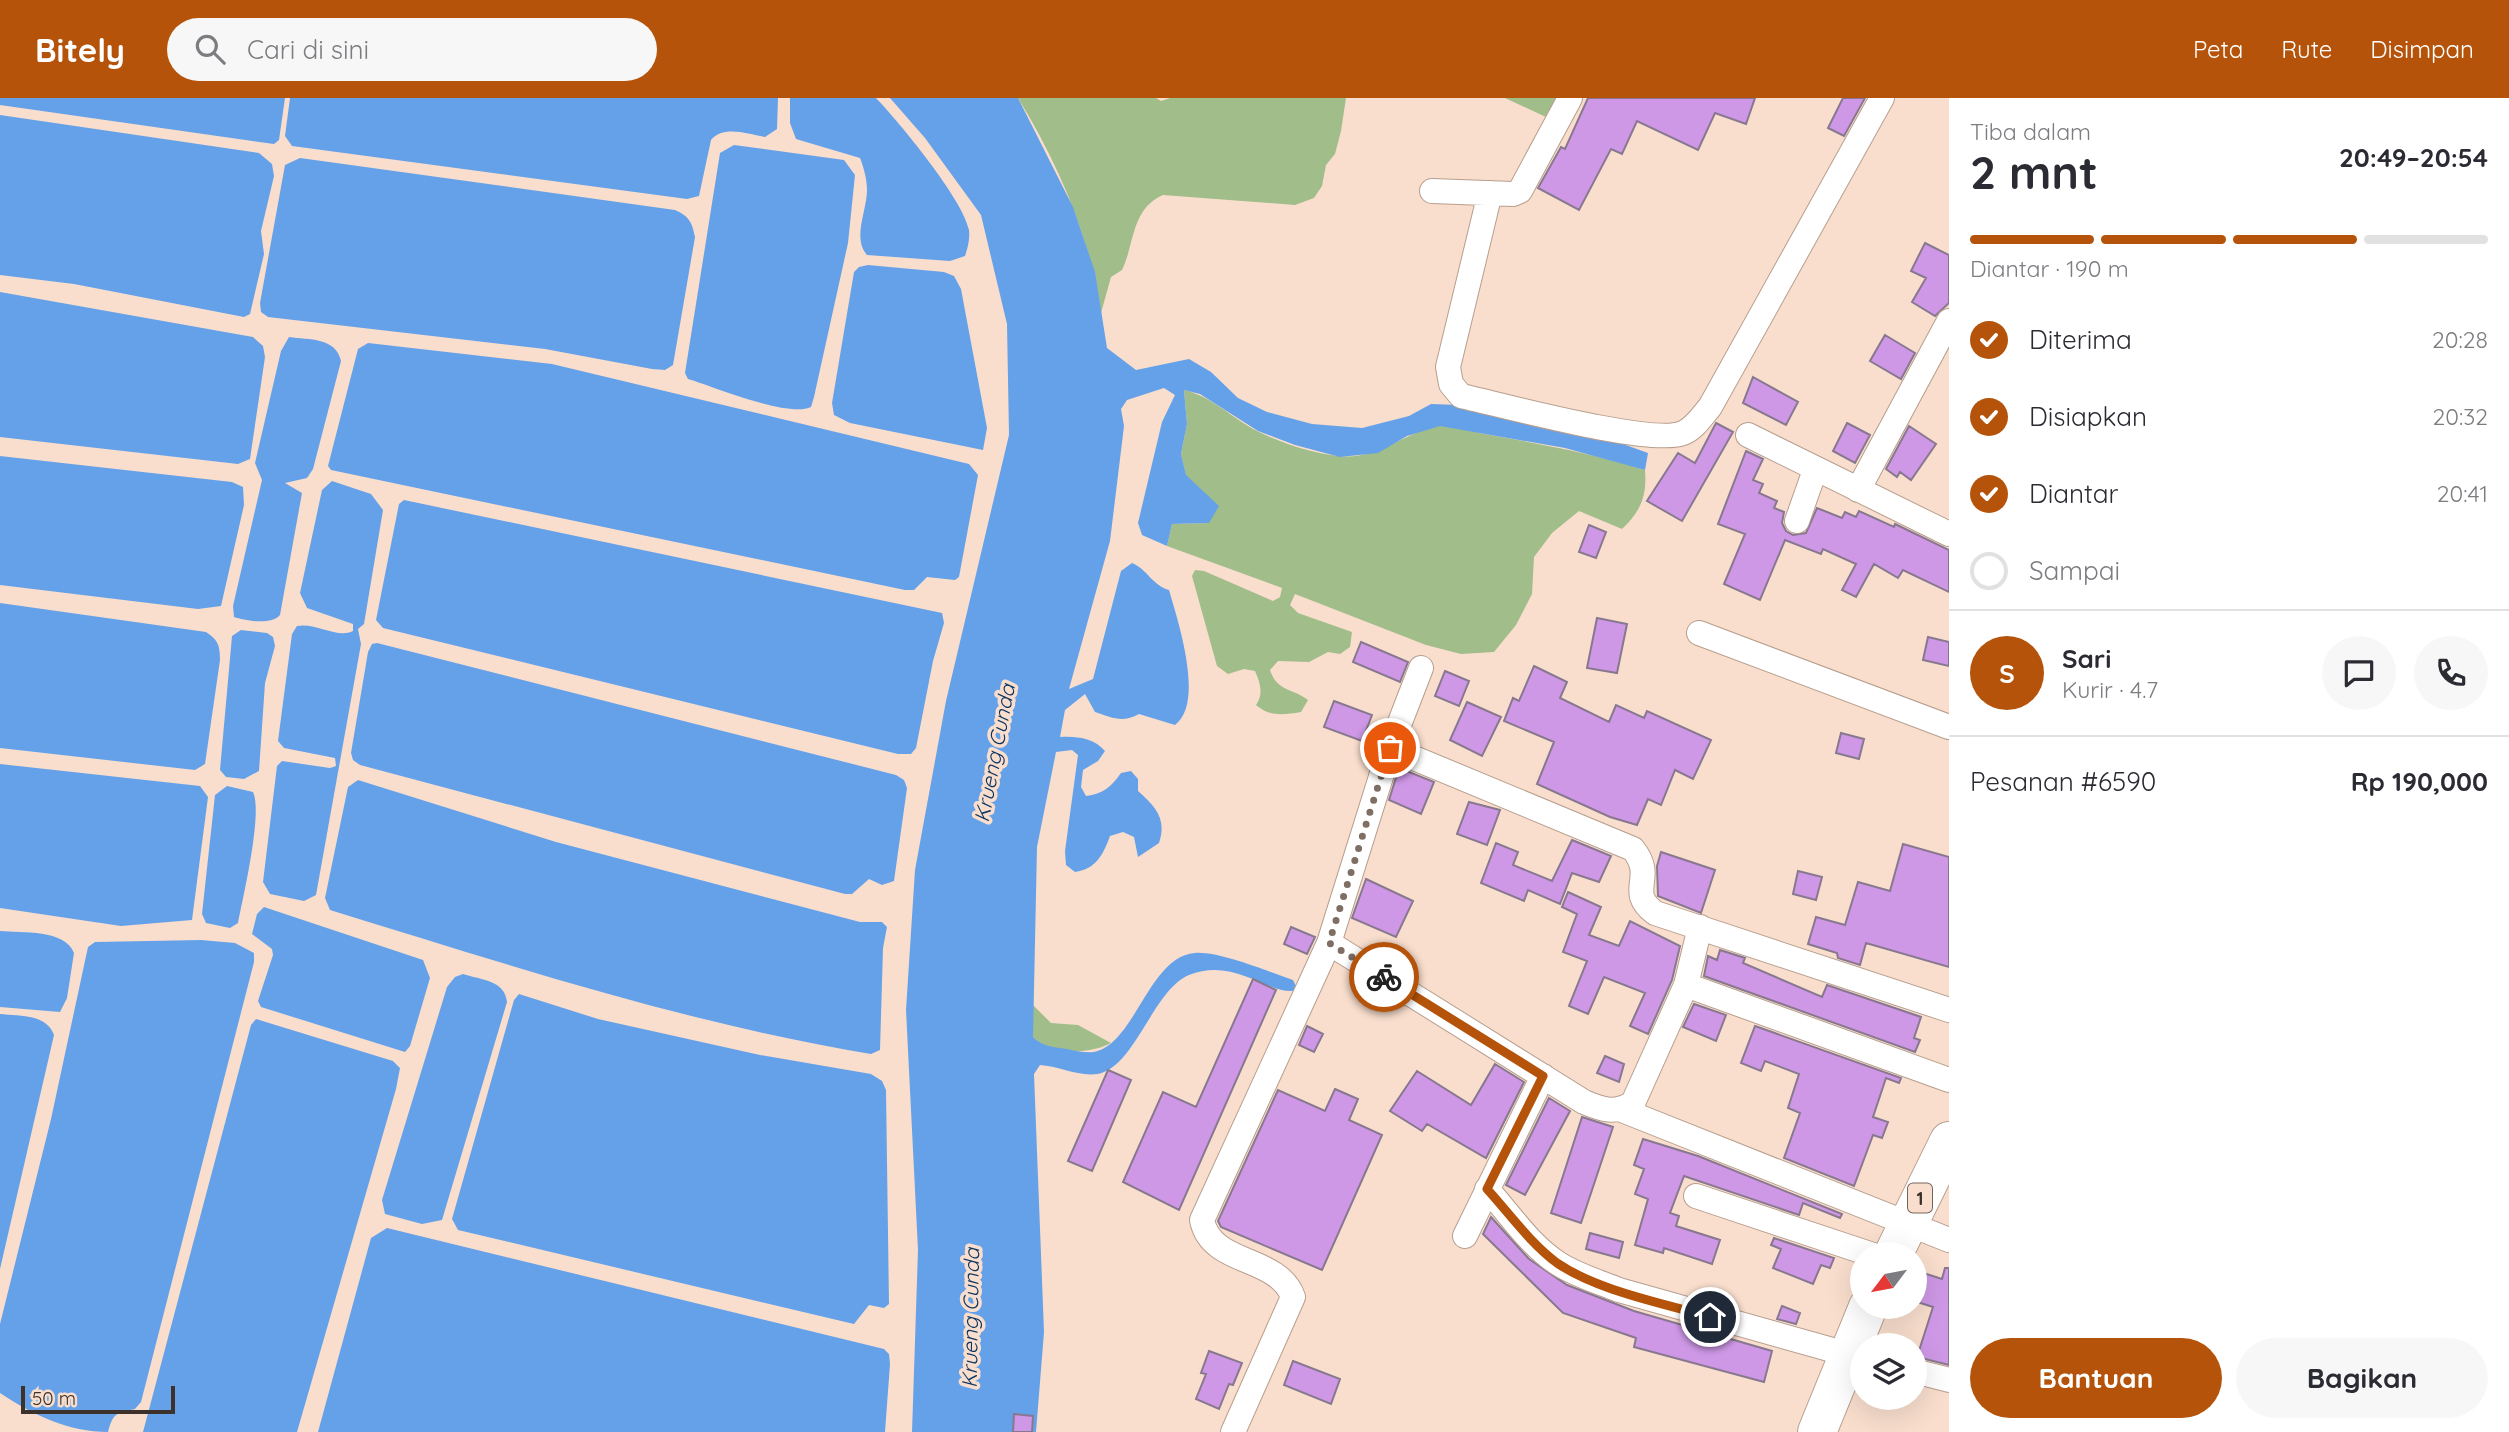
<!DOCTYPE html>
<html lang="id">
<head>
<meta charset="utf-8">
<style>
  :root { --surface:#fff; --page:#f7f7f7; --text:#2b2b33; --muted:#7c7c81; --line:#e1e1e2; --accent:#b45309 }
  body { margin:0; font-family:Quicksand,sans-serif; background:var(--page); color:var(--text); height:100vh; display:flex; flex-direction:column; font-size:26px; white-space:nowrap }
  * { box-sizing:border-box; margin:0 }
  p { font-size:23px; color:var(--muted) }
  .icon { flex:none; width:38px; height:38px; fill:none; stroke:currentColor; stroke-width:2; stroke-linecap:round; stroke-linejoin:round }
  .map { position:relative; flex:1; overflow:hidden }
  .panel { display:flex; flex-direction:column; background:var(--surface); width:560px }
  .panel>* { flex:none }
  .needle { width:46px; rotate:238deg }
  .buttons { position:absolute; left:1850px; top:1144px; display:grid; gap:14px }
  .buttons a { display:grid; place-items:center; width:77px; height:77px; border-radius:50%; background:var(--surface); box-shadow:0 7px 28px #0002; font-size:35px }
  .scale { position:absolute; left:21px; bottom:18px; width:154px; box-sizing:border-box; padding-left:7px; border:4px solid #3c322b; border-top:0; font-size:19px; line-height:24px; white-space:nowrap; color:#3c322b; -webkit-text-stroke:5px #f9decd; paint-order:stroke }
  .pin { position:absolute; display:grid; place-items:center; width:60px; height:60px; color:#fff; margin:-30px; border:4px solid #fff; border-radius:50%; box-shadow:0 2px 7px #0007 }
  .courier { position:absolute; display:grid; place-items:center; width:70px; height:70px; margin:-35px; border:5px solid #b45309; border-radius:50%; background:#fff; color:#222; box-shadow:0 2px 9px #0007 }
  .headline em { font-style:normal; font-weight:700 }
  .headline div { display:flex; flex-direction:column-reverse }
  .headline { display:flex; align-items:center; justify-content:space-between; height:119px; padding:0 21px }
  h1 { font-size:46px; font-weight:700; line-height:52px }
  .bar { display:grid; grid-template-columns:repeat(4,1fr); gap:10px 7px; align-content:center; height:84px; padding:0 21px }
  .bar i { height:9px; border-radius:5px; background:var(--line) }
  .bar .current { background:var(--accent) }
  .bar p { grid-column:span 4 }
  .line { display:flex; align-items:center; gap:18px; padding:0 21px; border-top:2px solid var(--line) }
  .line div { flex:1 }
  .round { display:grid; place-items:center; flex:none; width:74px; height:74px; border-radius:37px; background:var(--page) }
  ol { padding:0 21px; list-style:none }
  li { display:flex; align-items:center; gap:21px; height:77px }
  li p { margin-inline-start:auto }
  li .icon { padding:7px; border-radius:50%; background:var(--accent); color:#fff; stroke-width:4 }
  li:last-child { color:var(--muted) }
  li i { width:38px; height:38px; border:4px solid var(--line); border-radius:50% }
  .action { display:flex; gap:14px; margin-top:auto; padding:14px 21px }
  .action a { flex:1; height:80px; border-radius:42px; background:var(--accent); color:#fff; font-size:28px; font-weight:700; line-height:80px; text-align:center }
  .action a+a { background:var(--page); color:var(--text) }
  header { display:flex; align-items:center; gap:42px; box-sizing:border-box; height:98px; padding:0 35px; background:var(--accent); color:#fff }
  header strong { font-size:33px }
  nav { display:flex; gap:38px; margin-inline-start:auto; font-size:24px }
  .search { width:490px; height:63px; background:var(--page); display:flex; align-items:center; gap:18px; box-sizing:border-box; padding:0 24px; border-radius:38px; color:var(--muted); font-size:26px }
  main { display:flex; flex:1; min-height:0 }
  .map>svg:first-child { display:block }
  .green { fill:#a0bd8a }
  .water { fill:#65a1e8 }
  .building { fill:#ce98e6; stroke:#88788f; stroke-width:2 }
  .lines { fill:none; stroke-linecap:round; stroke-linejoin:round }
  .minor-casing { stroke:#b79e8e; stroke-width:26 }
  .trunk-casing { stroke:#b79e8e; stroke-width:40 }
  .minor { stroke:#fff; stroke-width:24 }
  .trunk { stroke:#fff; stroke-width:38 }
  .done { stroke:#7e6e64; stroke-width:7; stroke-dasharray:0 12.6 }
  .route { stroke:#b45309; stroke-width:9 }
  .labels { text-anchor:middle; dominant-baseline:central; stroke-width:7; stroke-linejoin:round; paint-order:stroke }
  .shield { fill:#f9decd; stroke:#75665c; stroke-width:2 }
  .shield-label { font-size:18px; font-weight:bold; fill:#3c322b }
  .water-label { font-size:21px; font-style:italic; fill:#0a3562; stroke:#f9decd }
</style>
</head>
<body>
<header>
<strong>Bitely</strong>
<div class="search"><svg class="icon" aria-label="search" viewBox="0 0 24 24"><circle cx="10" cy="10" r="6"/><path d="M15 15l6 6"/></svg>Cari di sini</div>
<nav><a>Peta</a><a>Rute</a><a>Disimpan</a></nav>
</header>
<main>
<div class="map">
<svg width="1949" height="1334" viewBox="0 0 1949 1334">
  <rect width="100%" height="100%" fill="#f9decd"/>
  <path class="green" d="M 1018,0 L 1156,0 L 1161,3 L 1170,0 L 1346,0 L 1341,33 L 1335,56 L 1326,67 L 1322,88 L 1314,100 L 1295,107 L 1163,97 C 1131,111 1135,145 1122,172 L 1111,179 L 1101,215 C 1090,139 1058,65 1018,0 Z
    M 1505,0 L 1564,0 L 1556,16 L 1546,19 Z
    M 1184,292 C 1211,298 1232,320 1257,333 C 1281,345 1311,355 1338,358 C 1376,363 1403,335 1438,328 C 1452,326 1471,333 1485,336 C 1539,346 1593,355 1645,372 C 1647,398 1641,413 1622,431 L 1579,413 L 1552,435 L 1534,459 L 1532,496 L 1516,527 L 1494,554 L 1461,556 L 1426,547 L 1295,496 L 1290,507 L 1298,515 L 1352,534 L 1350,549 L 1340,556 L 1328,554 L 1309,564 L 1278,563 L 1270,572 C 1277,594 1293,590 1308,602 L 1301,614 C 1283,617 1270,619 1256,607 C 1264,596 1260,584 1255,573 L 1244,571 L 1228,576 L 1217,568 L 1192,478 L 1195,472 L 1204,473 L 1273,503 L 1280,499 L 1282,490 L 1167,448 L 1172,426 L 1209,425 L 1186,378 L 1181,356 L 1187,326 Z
    M 1033,907 L 1051,925 L 1078,927 L 1111,945 C 1090,956 1052,958 1033,939 Z"/>
  <path class="water" d="M 0,0 L 285,0 L 279,42 L 274,46 L 0,7 Z
    M 290,0 L 778,0 L 777,31 L 765,39 C 748,36 723,27 711,42 L 699,98 L 687,101 L 292,48 L 285,38 Z
    M 790,0 L 876,0 C 899,24 963,101 969,132 C 970,141 968,149 965,158 L 950,163 L 867,157 C 852,140 867,113 867,92 C 867,82 864,70 860,60 L 796,41 L 790,25 Z
    M 890,0 L 1018,0 L 1073,109 L 1095,174 L 1107,250 L 1136,272 L 1189,261 L 1211,274 L 1238,300 L 1267,314 L 1312,326 L 1362,330 L 1409,318 L 1431,306 L 1459,307 L 1598,337 L 1648,355 L 1645,372 L 1565,350 L 1440,328 L 1407,338 L 1378,355 L 1340,359 L 1295,347 L 1258,333 L 1200,296 L 1184,292 L 1187,326 L 1181,356 L 1186,377 L 1219,408 L 1209,425 L 1172,426 L 1167,448 L 1142,437 L 1138,425 L 1162,324 L 1175,297 L 1164,290 L 1127,302 L 1121,311 L 1124,328 L 1110,443 L 1069,591 L 1093,581 L 1121,473 L 1132,465 C 1147,471 1152,487 1169,492 C 1178,523 1205,605 1175,627 L 1139,616 C 1123,625 1112,620 1095,614 L 1085,596 L 1065,612 L 1060,639 C 1077,638 1094,640 1105,653 L 1098,663 L 1083,672 L 1081,689 L 1086,698 C 1103,696 1111,689 1121,675 L 1131,673 L 1138,681 L 1138,693 C 1156,709 1167,721 1159,745 L 1138,759 L 1134,739 L 1123,734 L 1110,738 C 1103,757 1096,771 1075,774 L 1066,767 L 1065,753 L 1078,657 L 1072,652 L 1056,654 L 1037,749 L 1033,939 C 1043,949 1054,949 1067,951 C 1075,953 1086,955 1094,954 C 1135,946 1149,858 1195,855 C 1219,853 1269,874 1293,882 L 1298,892 C 1271,900 1236,858 1189,877 C 1155,891 1137,961 1104,974 C 1085,982 1060,968 1040,967 L 1034,976 L 1044,1234 L 1036,1334 L 912,1334 L 918,1152 L 906,912 L 915,772 L 946,603 L 1009,337 L 1007,226 L 981,117 L 925,40 Z
    M 0,17 L 259,55 L 272,66 L 274,78 L 261,133 L 264,156 L 250,216 L 244,219 L 74,186 L 0,177 Z
    M 734,47 L 844,62 L 855,77 L 848,145 L 814,299 L 811,309 C 788,320 715,289 688,281 L 685,275 L 720,55 Z
    M 300,60 L 675,112 C 689,118 692,124 695,139 L 673,267 L 665,272 L 652,271 L 545,251 L 268,219 L 261,214 L 260,205 L 285,67 Z
    M 868,167 L 944,174 L 954,178 L 961,191 L 987,330 L 983,352 L 850,325 L 834,317 L 832,305 L 854,174 L 859,169 Z
    M 0,194 L 253,239 L 263,248 L 265,259 L 250,361 L 238,366 L 0,339 Z
    M 289,239 C 309,242 336,239 341,263 L 313,371 L 307,380 L 285,385 L 302,395 L 280,517 C 272,527 246,523 234,519 L 233,508 L 262,382 L 255,365 L 281,253 Z
    M 368,245 L 552,266 L 969,366 L 978,377 L 959,479 L 955,482 L 927,479 L 914,492 L 905,492 L 331,372 L 328,368 L 358,251 Z
    M 0,358 L 232,384 L 243,389 L 244,407 L 221,508 L 198,511 L 0,487 Z
    M 332,383 L 371,396 L 383,412 L 364,526 L 358,531 L 361,546 L 316,797 L 304,803 L 270,796 L 263,784 L 277,668 L 282,663 L 330,670 L 336,668 L 335,660 L 284,650 L 278,643 L 292,536 L 297,528 C 316,524 337,541 353,533 L 353,526 L 307,510 L 300,495 L 322,392 Z
    M 404,402 L 942,515 L 944,525 L 933,563 L 916,650 L 911,656 L 898,656 L 383,530 L 376,522 L 399,406 Z
    M 0,505 L 206,534 C 218,542 220,547 220,562 L 205,666 L 195,672 L 0,650 Z
    M 241,532 L 267,535 L 273,539 L 275,548 L 265,585 L 259,673 L 244,681 L 226,679 L 220,672 L 232,538 Z
    M 377,545 L 896,677 L 904,682 L 907,690 L 894,783 L 882,787 L 869,781 L 852,796 L 845,796 L 360,667 L 353,662 L 351,655 L 368,554 L 372,546 Z
    M 0,666 L 200,688 L 208,699 L 192,822 L 121,828 L 0,810 Z
    M 358,682 L 556,744 L 860,824 L 882,824 L 887,829 L 883,850 L 880,952 L 871,956 C 685,925 509,867 330,812 L 325,800 L 348,689 Z
    M 227,688 L 253,694 C 263,715 243,799 238,825 L 230,830 L 206,825 L 202,816 L 215,697 Z
    M 264,809 L 423,862 L 430,880 L 410,948 L 405,954 L 261,909 L 258,903 L 273,857 L 272,851 L 252,836 L 257,816 Z
    M 0,833 C 22,835 65,831 74,855 L 67,900 L 60,914 L 0,909 Z
    M 201,842 L 235,845 L 254,855 L 254,864 L 141,1304 L 135,1311 C 115,1315 113,1316 108,1334 C 69,1334 33,1317 0,1295 L 0,1226 L 51,1021 L 88,849 L 95,844 Z
    M 463,876 C 481,882 505,882 507,904 L 442,1122 L 422,1126 L 385,1116 L 382,1102 L 447,889 L 455,879 Z
    M 519,896 L 598,921 L 760,957 L 871,976 L 882,983 L 886,992 L 889,1206 L 884,1210 L 869,1207 L 854,1226 L 458,1132 L 452,1121 L 514,902 Z
    M 0,916 C 19,918 47,916 54,937 L 0,1171 Z
    M 256,921 L 393,963 L 400,970 L 396,991 L 297,1334 L 143,1334 L 251,927 Z
    M 387,1130 L 884,1251 L 889,1256 L 890,1266 L 885,1334 L 318,1334 L 371,1140 Z"/>
  <path class="building" d="M 1588,0 L 1755,0 L 1746,26 L 1715,15 L 1698,52 L 1637,23 L 1622,56 L 1611,51 L 1579,112 L 1538,90 L 1561,49 L 1565,51 Z
    M 1843,0 L 1865,0 L 1844,38 L 1828,30 Z
    M 1925,145 L 1949,157 L 1949,205 L 1935,218 L 1912,204 L 1926,180 L 1911,173 Z
    M 1885,237 L 1915,255 L 1901,281 L 1870,263 Z
    M 1753,279 L 1798,304 L 1786,327 L 1743,305 Z
    M 1716,325 L 1733,334 L 1682,423 L 1647,403 L 1678,355 L 1695,365 Z
    M 1847,325 L 1870,337 L 1855,365 L 1833,353 Z
    M 1909,328 L 1936,346 L 1911,382 L 1900,374 L 1897,379 L 1886,371 Z
    M 1746,353 L 1763,361 L 1753,382 L 1763,386 L 1759,395 L 1777,403 L 1774,410 L 1784,414 L 1782,425 L 1786,433 L 1793,437 L 1806,435 L 1817,410 L 1842,420 L 1845,414 L 1856,419 L 1859,413 L 1894,429 L 1895,426 L 1949,452 L 1949,494 L 1903,472 L 1898,480 L 1874,466 L 1856,499 L 1842,492 L 1856,466 L 1823,451 L 1821,456 L 1785,442 L 1760,502 L 1724,486 L 1745,436 L 1718,426 Z
    M 1589,427 L 1606,434 L 1596,460 L 1579,454 Z
    M 1597,520 L 1627,526 L 1617,575 L 1587,570 Z
    M 1928,539 L 1949,544 L 1949,568 L 1923,562 Z
    M 1361,544 L 1408,564 L 1400,584 L 1353,564 Z
    M 1534,568 L 1567,584 L 1560,600 L 1609,624 L 1616,607 L 1644,620 L 1647,613 L 1711,642 L 1693,681 L 1675,672 L 1661,707 L 1648,701 L 1637,727 L 1610,719 L 1537,686 L 1554,644 L 1504,623 L 1513,600 L 1519,603 Z
    M 1445,573 L 1469,583 L 1459,608 L 1435,598 Z
    M 1334,603 L 1372,617 L 1362,643 L 1324,629 Z
    M 1467,604 L 1501,619 L 1482,658 L 1450,642 Z
    M 1841,635 L 1864,641 L 1859,661 L 1836,655 Z
    M 1399,670 L 1434,684 L 1421,716 L 1389,702 Z
    M 1469,704 L 1500,712 L 1487,747 L 1457,736 Z
    M 1572,742 L 1611,758 L 1599,784 L 1572,775 L 1560,806 L 1528,792 L 1524,803 L 1481,785 L 1496,745 L 1518,754 L 1513,767 L 1552,783 Z
    M 1903,746 L 1949,759 L 1949,869 L 1866,845 L 1860,867 L 1838,860 L 1837,855 L 1808,846 L 1816,819 L 1845,827 L 1858,784 L 1890,793 Z
    M 1661,754 L 1715,772 L 1701,815 L 1658,798 L 1657,768 Z
    M 1798,773 L 1822,779 L 1816,802 L 1793,796 Z
    M 1366,781 L 1413,803 L 1396,839 L 1352,820 Z
    M 1568,794 L 1601,809 L 1589,837 L 1619,848 L 1630,823 L 1680,848 L 1672,882 L 1648,936 L 1630,928 L 1645,895 L 1604,879 L 1588,916 L 1569,908 L 1587,863 L 1563,854 L 1577,816 L 1562,809 Z
    M 1291,829 L 1315,839 L 1307,856 L 1284,846 Z
    M 1720,852 L 1745,860 L 1743,865 L 1822,899 L 1827,887 L 1921,919 L 1914,940 L 1920,942 L 1915,954 L 1704,878 L 1708,858 L 1717,862 Z
    M 1253,881 L 1276,892 L 1179,1112 L 1123,1084 L 1163,994 L 1196,1009 Z
    M 1694,906 L 1726,917 L 1716,943 L 1683,929 Z
    M 1307,928 L 1323,936 L 1314,954 L 1299,947 Z
    M 1755,928 L 1901,980 L 1899,985 L 1886,980 L 1873,1019 L 1888,1024 L 1882,1040 L 1873,1037 L 1854,1088 L 1784,1060 L 1800,1015 L 1788,1010 L 1799,976 L 1765,963 L 1761,973 L 1741,965 Z
    M 1605,958 L 1624,966 L 1619,984 L 1597,975 Z
    M 1495,966 L 1524,984 L 1486,1060 L 1427,1026 L 1422,1033 L 1390,1013 L 1417,973 L 1471,1007 Z
    M 1108,972 L 1131,982 L 1092,1073 L 1068,1063 Z
    M 1335,991 L 1358,1001 L 1349,1022 L 1382,1037 L 1322,1172 L 1221,1129 L 1218,1123 L 1278,992 L 1325,1013 Z
    M 1549,1000 L 1570,1013 L 1525,1097 L 1506,1087 Z
    M 1582,1019 L 1613,1029 L 1581,1125 L 1551,1115 Z
    M 1643,1041 L 1698,1058 L 1842,1116 L 1840,1120 L 1803,1105 L 1799,1117 L 1684,1078 L 1670,1115 L 1679,1118 L 1676,1128 L 1720,1142 L 1712,1166 L 1664,1150 L 1663,1155 L 1635,1147 L 1648,1101 L 1635,1096 L 1644,1071 L 1634,1067 Z
    M 1491,1119 L 1529,1161 L 1567,1187 L 1634,1213 L 1772,1253 L 1764,1284 L 1634,1249 L 1636,1240 L 1563,1215 L 1483,1136 Z
    M 1590,1135 L 1623,1144 L 1619,1160 L 1586,1151 Z
    M 1774,1140 L 1834,1160 L 1830,1170 L 1821,1167 L 1813,1186 L 1773,1170 L 1781,1151 L 1771,1147 Z
    M 1945,1170 L 1949,1170 L 1949,1267 L 1917,1259 L 1933,1209 L 1914,1203 L 1914,1172 L 1942,1181 Z
    M 1782,1208 L 1800,1215 L 1796,1226 L 1777,1221 Z
    M 1209,1253 L 1242,1265 L 1233,1287 L 1229,1286 L 1219,1311 L 1196,1301 L 1206,1276 L 1201,1275 Z
    M 1293,1263 L 1340,1281 L 1331,1306 L 1284,1287 Z
    M 1014,1316 L 1033,1318 L 1032,1334 L 1013,1334 Z"/>
  <g class="lines">
    <g class="minor-casing">
      <path id="minor" d="M 1432,93 L 1513,96 L 1520,93 L 1570,0
        M 1490,95 L 1448,269 L 1451,286 L 1461,298 C 1502,307 1652,348 1683,335 C 1695,330 1702,318 1710,309 L 1882,0
        M 1748,337 L 1949,436
        M 1858,392 L 1949,223
        M 1797,423 L 1815,372
        M 1699,535 L 1949,629
        M 1390,650 L 1633,751 C 1657,781 1625,792 1655,815 L 1949,912
        M 1329,845 L 1584,1004 C 1603,1012 1615,1016 1633,1005 L 1686,887 L 1700,829
        M 1686,887 L 1949,982
        M 1622,1012 L 1949,1142
        M 1487,1091 C 1509,1115 1530,1148 1559,1166 C 1576,1177 1599,1184 1619,1192 L 1861,1260
        M 1696,1098 L 1873,1157
        M 1465,1138 L 1543,978
        M 1914,1273 L 1949,1282
        M 1233,1334 L 1293,1199 C 1278,1157 1211,1168 1202,1122 L 1329,845 L 1390,650 L 1421,570"/>
    </g>
    <g class="trunk-casing">
      <path id="trunk" d="M 1893,1157 L 1949,1043
        M 1817,1334 L 1868,1209"/>
    </g>
    <use href="#minor" class="minor"/>
    <use href="#trunk" class="trunk"/>
  </g>
  <g class="lines">
    <path class="done" d="M 1384,879 L 1329,845 L 1390,650"/>
    <path class="route" d="M 1384,879 L 1543,978 L 1487,1091 C 1509,1115 1530,1145 1557,1165 C 1598,1193 1663,1205 1710,1219"/>
  </g>
  <g class="labels">
    <rect class="shield" x="1908" y="1085.5" width="24" height="29" rx="5"/>
    <g class="shield-label">
      <text x="1920" y="1100">1</text>
    </g>
    <g class="water-label">
      <text transform="translate(994 655) rotate(-79)">Krueng Cunda</text>
      <text transform="translate(970 1220) rotate(-89)">Krueng Cunda</text>
    </g>
  </g>
</svg>
<div class="buttons">
<a><svg class="needle" viewBox="-14 -14 28 28"><path d="M0-13l5 13h-10z" fill="#e53935"/><path d="M0 13l5-13h-10z" fill="#7c7c81"/></svg></a>
<a><svg class="icon" aria-label="layers" viewBox="0 0 24 24"><path d="M12 4l9 5-9 5-9-5zM3 14l9 5 9-5"/></svg></a>
</div>
<div class="scale">50 m</div>
<div class="pin" style="left:1390px;top:650px;background:#ea580c"><svg class="icon" aria-label="bag" viewBox="0 0 24 24"><path d="M5 8h14l-1 12H6zM9 8a3 3 0 0 1 6 0"/></svg></div>
<div class="pin" style="left:1710px;top:1219px;background:#1f2937"><svg class="icon" aria-label="home" viewBox="0 0 24 24"><path d="M3 11l9-7 9 7M6 9v11h12V9"/></svg></div>
<div class="courier" style="left:1384px;top:879px"><svg class="icon" aria-label="bike" viewBox="0 0 24 24"><circle cx="6" cy="16" r="4"/><circle cx="18" cy="16" r="4"/><path d="M6 16l4-8h5l3 8M10 8l3 8H6M13 5h3"/></svg></div>
</div>
<section class="panel">
<div class="headline"><div><h1>2 mnt</h1><p>Tiba dalam</p></div><em>20:49–20:54</em></div>
<div class="bar"><i class="current"></i><i class="current"></i><i class="current"></i><i></i><p>Diantar · 190 m</p></div>
<ol>
<li><svg class="icon" aria-label="check" viewBox="0 0 24 24"><path d="M5 12l5 5 9-10"/></svg>Diterima<p>20:28</p></li>
<li><svg class="icon" aria-label="check" viewBox="0 0 24 24"><path d="M5 12l5 5 9-10"/></svg>Disiapkan<p>20:32</p></li>
<li><svg class="icon" aria-label="check" viewBox="0 0 24 24"><path d="M5 12l5 5 9-10"/></svg>Diantar<p>20:41</p></li>
<li><i></i>Sampai</li>
</ol>
<div class="line" style="height:126px"><b class="round" style="background:var(--accent);color:#fff">S</b><div><b>Sari</b><p>Kurir · 4.7</p></div><a class="round"><svg class="icon" aria-label="chat" viewBox="0 0 24 24"><path d="M4 5h16v11H9l-5 4z"/></svg></a><a class="round"><svg class="icon" aria-label="phone" viewBox="0 0 24 24"><path d="M5 4h4l2 5-3 2q2 4 5 5l2-3 5 2v4C11 20 4 13 5 4z"/></svg></a></div>
<div class="line" style="height:91px"><div>Pesanan #6590</div><b>Rp 190,000</b></div>
<div class="action"><a>Bantuan</a><a>Bagikan</a></div>
</section>
</main>
</body>
</html>
